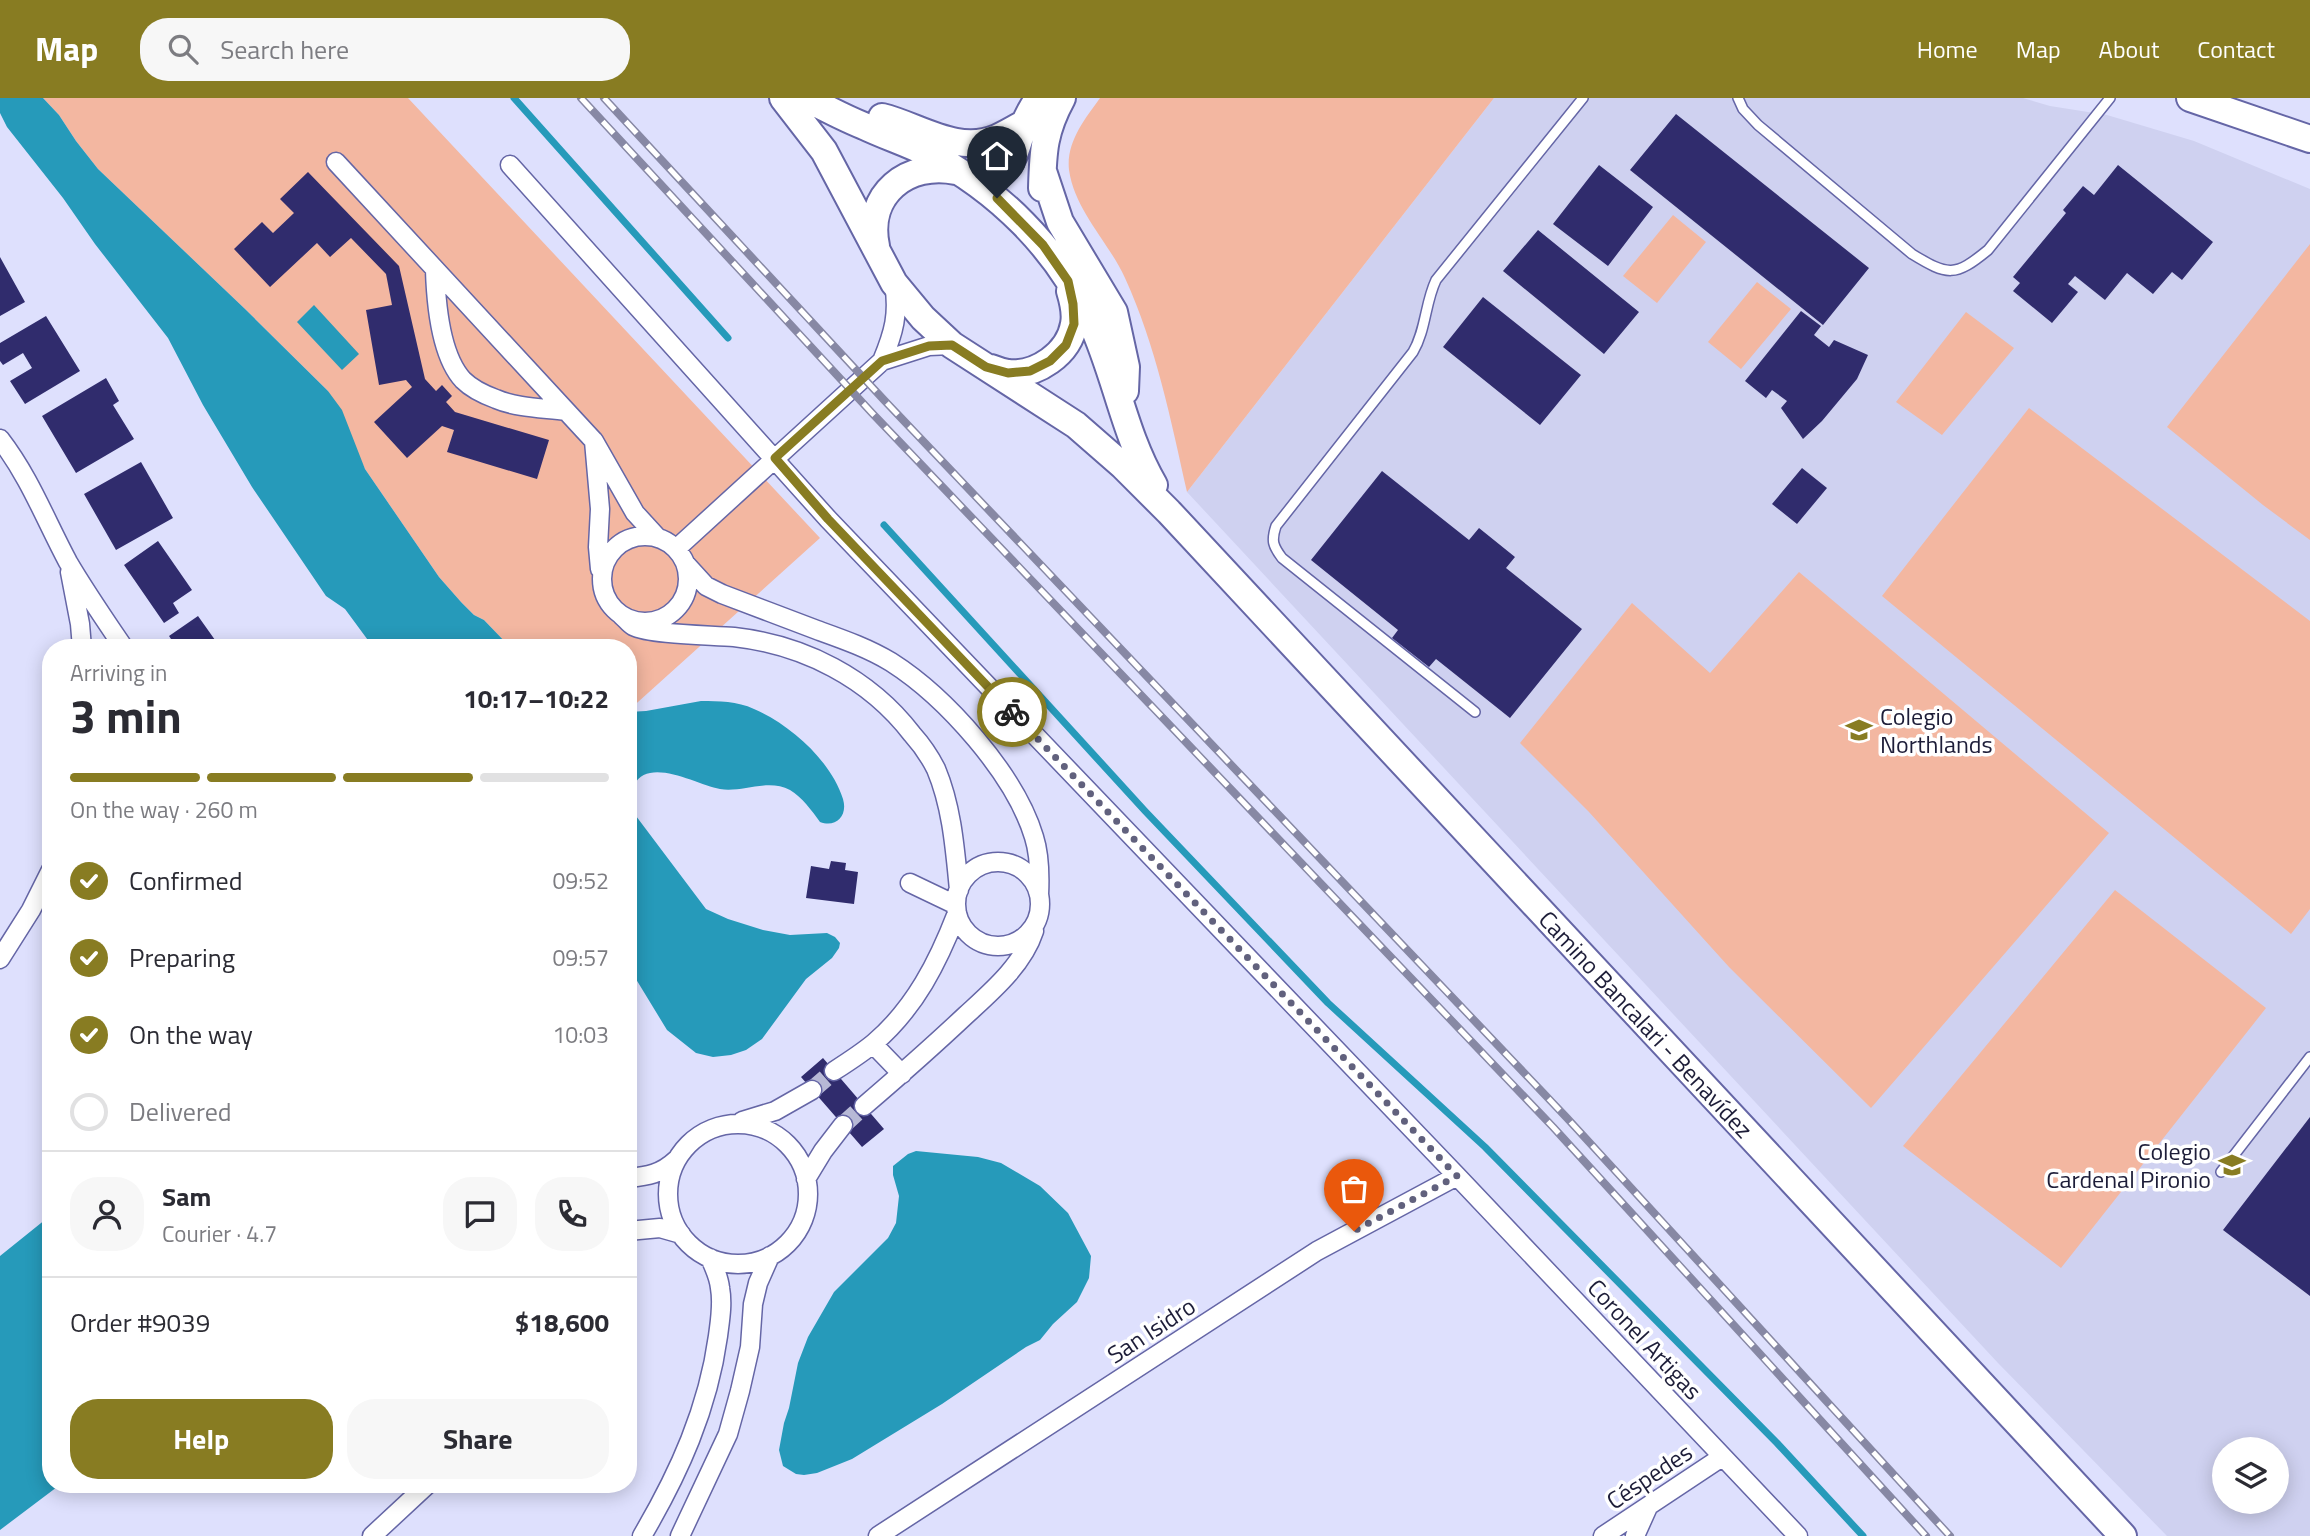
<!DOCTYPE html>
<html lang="en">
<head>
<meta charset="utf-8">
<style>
  :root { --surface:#fff; --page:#f7f7f7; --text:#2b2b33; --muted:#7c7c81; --line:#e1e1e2; --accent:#887c22 }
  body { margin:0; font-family:"Titillium Web",sans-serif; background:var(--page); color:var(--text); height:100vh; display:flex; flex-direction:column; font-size:26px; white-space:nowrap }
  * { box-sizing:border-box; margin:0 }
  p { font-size:23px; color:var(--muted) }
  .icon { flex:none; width:38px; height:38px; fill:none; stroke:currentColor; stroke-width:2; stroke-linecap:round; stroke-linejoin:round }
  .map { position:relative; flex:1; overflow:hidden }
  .drawer { position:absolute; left:42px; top:541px; width:595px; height:854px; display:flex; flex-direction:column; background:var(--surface); border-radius:28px; box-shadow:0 4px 18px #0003 }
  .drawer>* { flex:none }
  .fabs { position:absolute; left:2212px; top:1339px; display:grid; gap:14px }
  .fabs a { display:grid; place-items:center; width:77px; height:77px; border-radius:50%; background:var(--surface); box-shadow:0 4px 18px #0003; font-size:35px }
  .pin { position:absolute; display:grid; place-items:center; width:60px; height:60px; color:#fff; margin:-72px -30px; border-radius:50% 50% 50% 0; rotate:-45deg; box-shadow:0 0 7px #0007 }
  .pin .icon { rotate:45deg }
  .courier { position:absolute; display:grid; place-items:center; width:70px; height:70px; margin:-35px; border:5px solid #887c22; border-radius:50%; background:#fff; color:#222; box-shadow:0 2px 9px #0007 }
  .summary em { font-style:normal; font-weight:700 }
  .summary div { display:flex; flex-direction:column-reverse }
  .summary { display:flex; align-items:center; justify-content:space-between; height:119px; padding:0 28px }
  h1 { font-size:46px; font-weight:700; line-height:52px }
  .bar { display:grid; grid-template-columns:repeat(4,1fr); gap:10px 7px; align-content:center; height:84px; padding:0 28px }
  .bar i { height:9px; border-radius:5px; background:var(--line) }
  .bar .active { background:var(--accent) }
  .bar p { grid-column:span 4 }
  .line { display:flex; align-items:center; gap:18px; padding:0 28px; border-top:2px solid var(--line) }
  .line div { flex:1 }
  .round { display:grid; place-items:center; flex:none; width:74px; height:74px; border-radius:28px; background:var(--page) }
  ol { padding:0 28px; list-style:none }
  li { display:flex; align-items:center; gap:21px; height:77px }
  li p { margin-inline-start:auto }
  li .icon { padding:7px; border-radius:50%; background:var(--accent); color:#fff; stroke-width:4 }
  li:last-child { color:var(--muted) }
  li i { width:38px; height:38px; border:4px solid var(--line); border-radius:50% }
  .cta { display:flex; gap:14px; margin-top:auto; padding:14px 28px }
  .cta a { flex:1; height:80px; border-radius:28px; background:var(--accent); color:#fff; font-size:28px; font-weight:700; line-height:80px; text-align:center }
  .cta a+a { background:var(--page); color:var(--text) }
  header { display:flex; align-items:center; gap:42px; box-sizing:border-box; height:98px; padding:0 35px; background:var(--accent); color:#fff }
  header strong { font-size:33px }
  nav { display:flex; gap:38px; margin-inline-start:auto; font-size:24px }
  .search { width:490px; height:63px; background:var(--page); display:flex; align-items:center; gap:18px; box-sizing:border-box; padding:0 24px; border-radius:28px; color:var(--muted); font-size:26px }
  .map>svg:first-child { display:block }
  .built { fill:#cfd1f0; fill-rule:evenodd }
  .green { fill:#f3b7a1 }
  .water { fill:#269aba }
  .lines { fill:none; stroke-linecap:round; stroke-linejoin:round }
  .stream { stroke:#269aba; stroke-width:7 }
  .building { fill:#302c6d }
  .street-tunnel { stroke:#b7b9d6; stroke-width:18; stroke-dasharray:18 9; stroke-linecap:butt }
  .lane-casing { stroke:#6566a6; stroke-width:12 }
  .street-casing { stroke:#6566a6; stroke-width:21 }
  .secondary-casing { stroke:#6566a6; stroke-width:30 }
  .lane { stroke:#fff; stroke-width:9 }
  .street { stroke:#fff; stroke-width:18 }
  .secondary { stroke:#fff; stroke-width:26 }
  .rail-casing { stroke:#8788a4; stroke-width:8 }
  .rail { stroke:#fff; stroke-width:5; stroke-dasharray:16; stroke-linecap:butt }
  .done { stroke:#61617d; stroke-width:7; stroke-dasharray:0 12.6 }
  .route { stroke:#887c22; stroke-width:9 }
  .labels { text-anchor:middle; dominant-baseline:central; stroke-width:7; stroke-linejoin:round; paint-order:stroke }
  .poi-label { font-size:24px; fill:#1d1d38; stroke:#fff; text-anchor:start }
  .street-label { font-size:24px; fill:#1d1d38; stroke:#fff }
</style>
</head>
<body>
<header>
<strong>Map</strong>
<div class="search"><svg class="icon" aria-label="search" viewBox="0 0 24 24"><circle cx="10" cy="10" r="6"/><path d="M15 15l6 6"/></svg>Search here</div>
<nav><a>Home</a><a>Map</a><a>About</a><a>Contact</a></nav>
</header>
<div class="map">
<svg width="2310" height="1438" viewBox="0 0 2310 1438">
  <rect width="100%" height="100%" fill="#dee0fd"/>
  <path class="built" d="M 1494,0 L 2023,0 L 2050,8 L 2107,17 L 2194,43 L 2310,91 L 2310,1438 L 2167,1438 L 1998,1265 L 1187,394 ZM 2224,1351 L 2277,1351 L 2277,1404 L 2224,1404 Z"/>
  <path class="green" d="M 43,0 L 408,0 L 820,440 L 628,613 L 628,550 L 510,549 L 484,522 L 474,517 L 461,504 L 439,479 L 365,371 L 328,293 L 244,210 L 98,71 L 76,43 L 59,17 Z
    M 1100,0 L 1494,0 L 1187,394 C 1171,322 1156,248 1125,180 C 1108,143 1075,113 1069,72 C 1066,44 1085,21 1100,0 Z
    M 1673,117 L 1706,144 L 1657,205 L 1623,178 Z
    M 2310,146 L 2310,442 L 2263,407 L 2167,329 Z
    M 1757,184 L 1791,211 L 1741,271 L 1708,244 Z
    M 1966,214 L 2014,250 L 1942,337 L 1896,304 Z
    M 2029,310 L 2310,523 L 2310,811 L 2291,836 L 1882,498 Z
    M 1799,474 L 2109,735 L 1871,1010 L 1729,869 L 1589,714 L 1520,645 L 1632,505 L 1710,575 Z
    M 2115,792 L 2266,910 L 2061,1170 L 1903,1048 Z"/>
  <path class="water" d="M 0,0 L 43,0 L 59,17 L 76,43 L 98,71 L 244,210 L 328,293 L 342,312 L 365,371 L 439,479 L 461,504 L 474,517 L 484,522 L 510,549 L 373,549 L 345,511 L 326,498 L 252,389 L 203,307 L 168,240 L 95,146 L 63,100 L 7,29 L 0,15 Z
    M 314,207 L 359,256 L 342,272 L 297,224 Z
    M 701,603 C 719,603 737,603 754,611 C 791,627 831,663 843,701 C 848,718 836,730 820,724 C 812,713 802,699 790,692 C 768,680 742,695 720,691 C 697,687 649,658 634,687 C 627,699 630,706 636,718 L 706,811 L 728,821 L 763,832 L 790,837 L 827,835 L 835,839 L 840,845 L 839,850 L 832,860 L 806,881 L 762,941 L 746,952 L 731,957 L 713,959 L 696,955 L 667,932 L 628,868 L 628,614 L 646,613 Z
    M 916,1053 L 978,1059 L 1001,1065 L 1040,1088 L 1068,1115 L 1091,1158 L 1089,1180 L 1077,1204 L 1053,1226 L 1040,1242 L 1026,1249 L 942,1306 L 852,1361 L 817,1375 L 804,1377 L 796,1376 L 783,1368 L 779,1352 L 784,1325 L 789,1310 L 798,1265 L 808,1239 L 834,1194 L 888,1140 L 896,1125 L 899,1098 L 893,1077 L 893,1068 L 908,1056 Z
    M 51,1117 L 51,1386 L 61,1386 L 0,1432 L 0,1158 Z"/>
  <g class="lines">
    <path class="stream" d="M 514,0 L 728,240
      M 884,427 L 1145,713 L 1328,905 L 1485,1049 L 1777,1345 L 1863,1438"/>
  </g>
  <path class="building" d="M 1676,16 L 1869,170 L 1823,227 L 1630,72 Z
    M 1599,67 L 1653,109 L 1608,168 L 1553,126 Z
    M 2118,67 L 2213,144 L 2182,182 L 2172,174 L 2153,196 L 2127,175 L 2105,202 L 2075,178 L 2068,186 L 2078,194 L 2052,225 L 2013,193 L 2020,185 L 2013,179 L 2066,115 L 2063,112 L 2083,88 L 2094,97 Z
    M 308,74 L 399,168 L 425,281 L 436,293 L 442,287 L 452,298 L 446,304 L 455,314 L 549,342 L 537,381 L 447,354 L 454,332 L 442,328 L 407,360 L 374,324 L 412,289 L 406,282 L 379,287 L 366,212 L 392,207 L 386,176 L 351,140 L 330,159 L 317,145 L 270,189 L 234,151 L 262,124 L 273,135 L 294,115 L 280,101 Z
    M 1538,132 L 1639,214 L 1604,256 L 1503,173 Z
    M 0,159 L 25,204 L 0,218 Z
    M 1483,199 L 1581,277 L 1540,327 L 1443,249 Z
    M 1801,213 L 1821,228 L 1814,237 L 1829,249 L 1834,242 L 1868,257 L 1857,281 L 1822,323 L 1803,341 L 1781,310 L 1787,303 L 1772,292 L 1766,300 L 1745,283 Z
    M 46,218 L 80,273 L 25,306 L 10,283 L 32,270 L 23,255 L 3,267 L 0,263 L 0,245 Z
    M 106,280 L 119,303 L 113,307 L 134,341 L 76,375 L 42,318 Z
    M 141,364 L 173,420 L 116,452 L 84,396 Z
    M 1802,370 L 1827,390 L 1797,426 L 1772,406 Z
    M 1382,373 L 1469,442 L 1479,430 L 1515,459 L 1506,470 L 1582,531 L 1510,620 L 1436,561 L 1429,569 L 1392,540 L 1398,532 L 1311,462 Z
    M 158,443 L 192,492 L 173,505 L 179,515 L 164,525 L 124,467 Z
    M 198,518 L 220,549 L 232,541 L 239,550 L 177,550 L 169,538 Z
    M 831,763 L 846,765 L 845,772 L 858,774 L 854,806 L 806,800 L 811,768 L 829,771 Z
    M 823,960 L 884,1031 L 862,1049 L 801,979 Z
    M 2310,1019 L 2310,1198 L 2223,1132 Z"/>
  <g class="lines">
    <path class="street-tunnel" d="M 812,992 L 834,973
      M 843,1027 L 864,1008"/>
    <g class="lane-casing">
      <path id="lane" d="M 1738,0 L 1743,11 L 1758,27 L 1912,156 C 1948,178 1955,179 1988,152 L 2110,0
        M 1475,614 L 1282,460 C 1273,448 1271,443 1276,428 L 1413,254 C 1426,232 1425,205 1436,182 L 1583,0
        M 2221,1074 L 2310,959"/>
    </g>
    <g class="street-casing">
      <path id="street" d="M 336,64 L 594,343
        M 510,67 L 828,421 L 1457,1078 L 1798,1438
        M 435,172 C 436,204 440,257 463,282 C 471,290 485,297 496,301 C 517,310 544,310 566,313
        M 882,263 C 894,234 899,216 894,185
        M 0,341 C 30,380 45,421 68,464 C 85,493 105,522 124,550
        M602 481a43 43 0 1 1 86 0a43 43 0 1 1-86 0Z
        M 676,451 L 882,263 L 929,248 L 952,247
        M 685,465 L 706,488 L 722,496 C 754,508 785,520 817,532 C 842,541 868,550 891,564 C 946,599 1015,676 1034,739 C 1040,758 1040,777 1039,797
        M 600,471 L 598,449 L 600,411 L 594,343 L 635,415 L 658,440
        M 70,474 L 80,526 L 82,550
        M 621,517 C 625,520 629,526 633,528 C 651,537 711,537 734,539 C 804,547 869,580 912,636 C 921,646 930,659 936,671 C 952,709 955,751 959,792
        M956 806a42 42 0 1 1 84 0a42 42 0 1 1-84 0Z
        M 910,785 L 956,807
        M 0,861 L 31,812 L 51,772
        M 873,946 L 902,976
        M 834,973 C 848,964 862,955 874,945 C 915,910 938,864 957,815
        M 864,1008 C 899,978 933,948 966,917 C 991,894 1023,867 1034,833
        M 742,1023 L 775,1013 L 812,992
        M668 1096a70 70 0 1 1 140 0a70 70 0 1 1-140 0Z
        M 628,1080 C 648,1078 661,1076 676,1062
        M 806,1081 L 823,1053 L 843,1027
        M 628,1133 L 660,1130 L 681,1136
        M 372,1438 L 428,1386
        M 642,1438 C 679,1375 708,1311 718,1238 C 720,1222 723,1206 720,1190 C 719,1179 714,1169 710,1160
        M 680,1438 L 728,1336 L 740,1293 L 750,1249 L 753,1206 L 758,1185 L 770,1158
        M 878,1438 L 1317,1153 L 1457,1078
        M 1603,1438 L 1722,1359
        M 1635,1438 L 1648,1409"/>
    </g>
    <g class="secondary-casing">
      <path id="secondary" d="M 783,0 L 824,53 L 894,185 L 923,220 L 952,247 L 1076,327 L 1123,368 L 1169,414 L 2123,1438
        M 806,0 C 825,10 844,20 864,28 C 885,38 907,45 927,55 C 998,91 1058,151 1091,223 C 1116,277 1124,336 1154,387
        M 2190,0 L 2310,41
        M 882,19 C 919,28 957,57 997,40 C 1006,36 1016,30 1025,25
        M 1043,73 L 1060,124 L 1114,214 L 1126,269 L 1125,293
        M 977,85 C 1015,78 1013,55 1025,25 C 1028,16 1034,8 1038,0
        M 1042,90 C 1043,53 1044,33 1062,0
        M 876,148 C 865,96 908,63 956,73
        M 991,270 C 996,272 1002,274 1008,275 C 1036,278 1069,256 1074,226 C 1076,216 1073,203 1070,193"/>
    </g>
    <use href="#lane" class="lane"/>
    <use href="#street" class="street"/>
    <use href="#secondary" class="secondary"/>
    <g class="rail-casing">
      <path id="rail" d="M 581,0 L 872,315 L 1553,1029 L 1926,1438
        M 604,0 L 884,302 L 1567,1020 L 1950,1438"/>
    </g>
    <use href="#rail" class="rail"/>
  </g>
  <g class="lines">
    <path class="done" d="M 1012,614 L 1457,1078 L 1354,1133"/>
    <path class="route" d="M 997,100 L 1043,147 L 1068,183 L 1073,206 L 1074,226 L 1066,247 L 1050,263 L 1030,273 L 1008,275 L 986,269 L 952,247 L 929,248 L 882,263 L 775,360 L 828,421 L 1012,614"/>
  </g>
  <defs>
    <g id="school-bare" transform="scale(2.1)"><path d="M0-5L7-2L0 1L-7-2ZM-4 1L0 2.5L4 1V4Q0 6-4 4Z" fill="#887c22" stroke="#fff" stroke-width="2.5" paint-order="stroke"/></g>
  </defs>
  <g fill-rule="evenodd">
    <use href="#school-bare" x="1859" y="632"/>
    <use href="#school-bare" x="2232" y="1067"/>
  </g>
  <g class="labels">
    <g class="poi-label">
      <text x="1880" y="618">Colegio<tspan x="1880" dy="28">Northlands</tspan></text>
      <text x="2211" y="1053" text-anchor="end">Colegio<tspan x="2211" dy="28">Cardenal Pironio</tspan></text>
    </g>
    <g class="street-label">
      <text transform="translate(1646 926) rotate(47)">Camino Bancalari - Benavídez</text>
      <text transform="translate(1151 1232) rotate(-33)">San Isidro</text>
      <text transform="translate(1645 1241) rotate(47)">Coronel Artigas</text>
      <text transform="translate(1649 1378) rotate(-34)">Céspedes</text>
    </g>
  </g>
</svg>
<div class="fabs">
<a><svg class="icon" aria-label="layers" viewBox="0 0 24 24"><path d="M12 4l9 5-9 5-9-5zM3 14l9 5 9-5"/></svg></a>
</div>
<div class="pin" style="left:1354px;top:1133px;background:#ea580c"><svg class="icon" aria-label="bag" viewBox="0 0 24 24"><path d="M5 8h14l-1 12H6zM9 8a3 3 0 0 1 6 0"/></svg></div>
<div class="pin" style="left:997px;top:100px;background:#1f2937"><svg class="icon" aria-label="home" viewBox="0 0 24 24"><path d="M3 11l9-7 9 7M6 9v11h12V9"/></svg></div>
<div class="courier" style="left:1012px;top:614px"><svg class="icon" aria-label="bike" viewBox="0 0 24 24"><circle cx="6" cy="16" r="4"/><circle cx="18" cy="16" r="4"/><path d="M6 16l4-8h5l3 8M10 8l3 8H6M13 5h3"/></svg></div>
<section class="drawer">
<div class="summary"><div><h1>3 min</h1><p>Arriving in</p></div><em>10:17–10:22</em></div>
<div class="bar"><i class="active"></i><i class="active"></i><i class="active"></i><i></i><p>On the way · 260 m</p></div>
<ol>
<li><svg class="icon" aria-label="check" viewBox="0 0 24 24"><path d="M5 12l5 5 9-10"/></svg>Confirmed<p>09:52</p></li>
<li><svg class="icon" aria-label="check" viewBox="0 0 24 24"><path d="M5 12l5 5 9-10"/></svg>Preparing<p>09:57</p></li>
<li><svg class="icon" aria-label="check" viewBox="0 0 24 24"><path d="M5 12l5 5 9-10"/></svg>On the way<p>10:03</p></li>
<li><i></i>Delivered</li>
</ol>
<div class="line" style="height:126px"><a class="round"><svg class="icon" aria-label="person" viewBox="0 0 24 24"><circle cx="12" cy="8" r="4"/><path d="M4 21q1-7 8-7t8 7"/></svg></a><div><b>Sam</b><p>Courier · 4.7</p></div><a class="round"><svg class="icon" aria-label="chat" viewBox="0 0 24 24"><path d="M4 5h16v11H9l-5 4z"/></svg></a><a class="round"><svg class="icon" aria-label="phone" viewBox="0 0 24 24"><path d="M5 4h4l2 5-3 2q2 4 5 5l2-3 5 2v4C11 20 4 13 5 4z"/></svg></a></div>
<div class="line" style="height:91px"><div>Order #9039</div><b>$18,600</b></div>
<div class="cta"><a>Help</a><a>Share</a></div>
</section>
</div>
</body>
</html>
